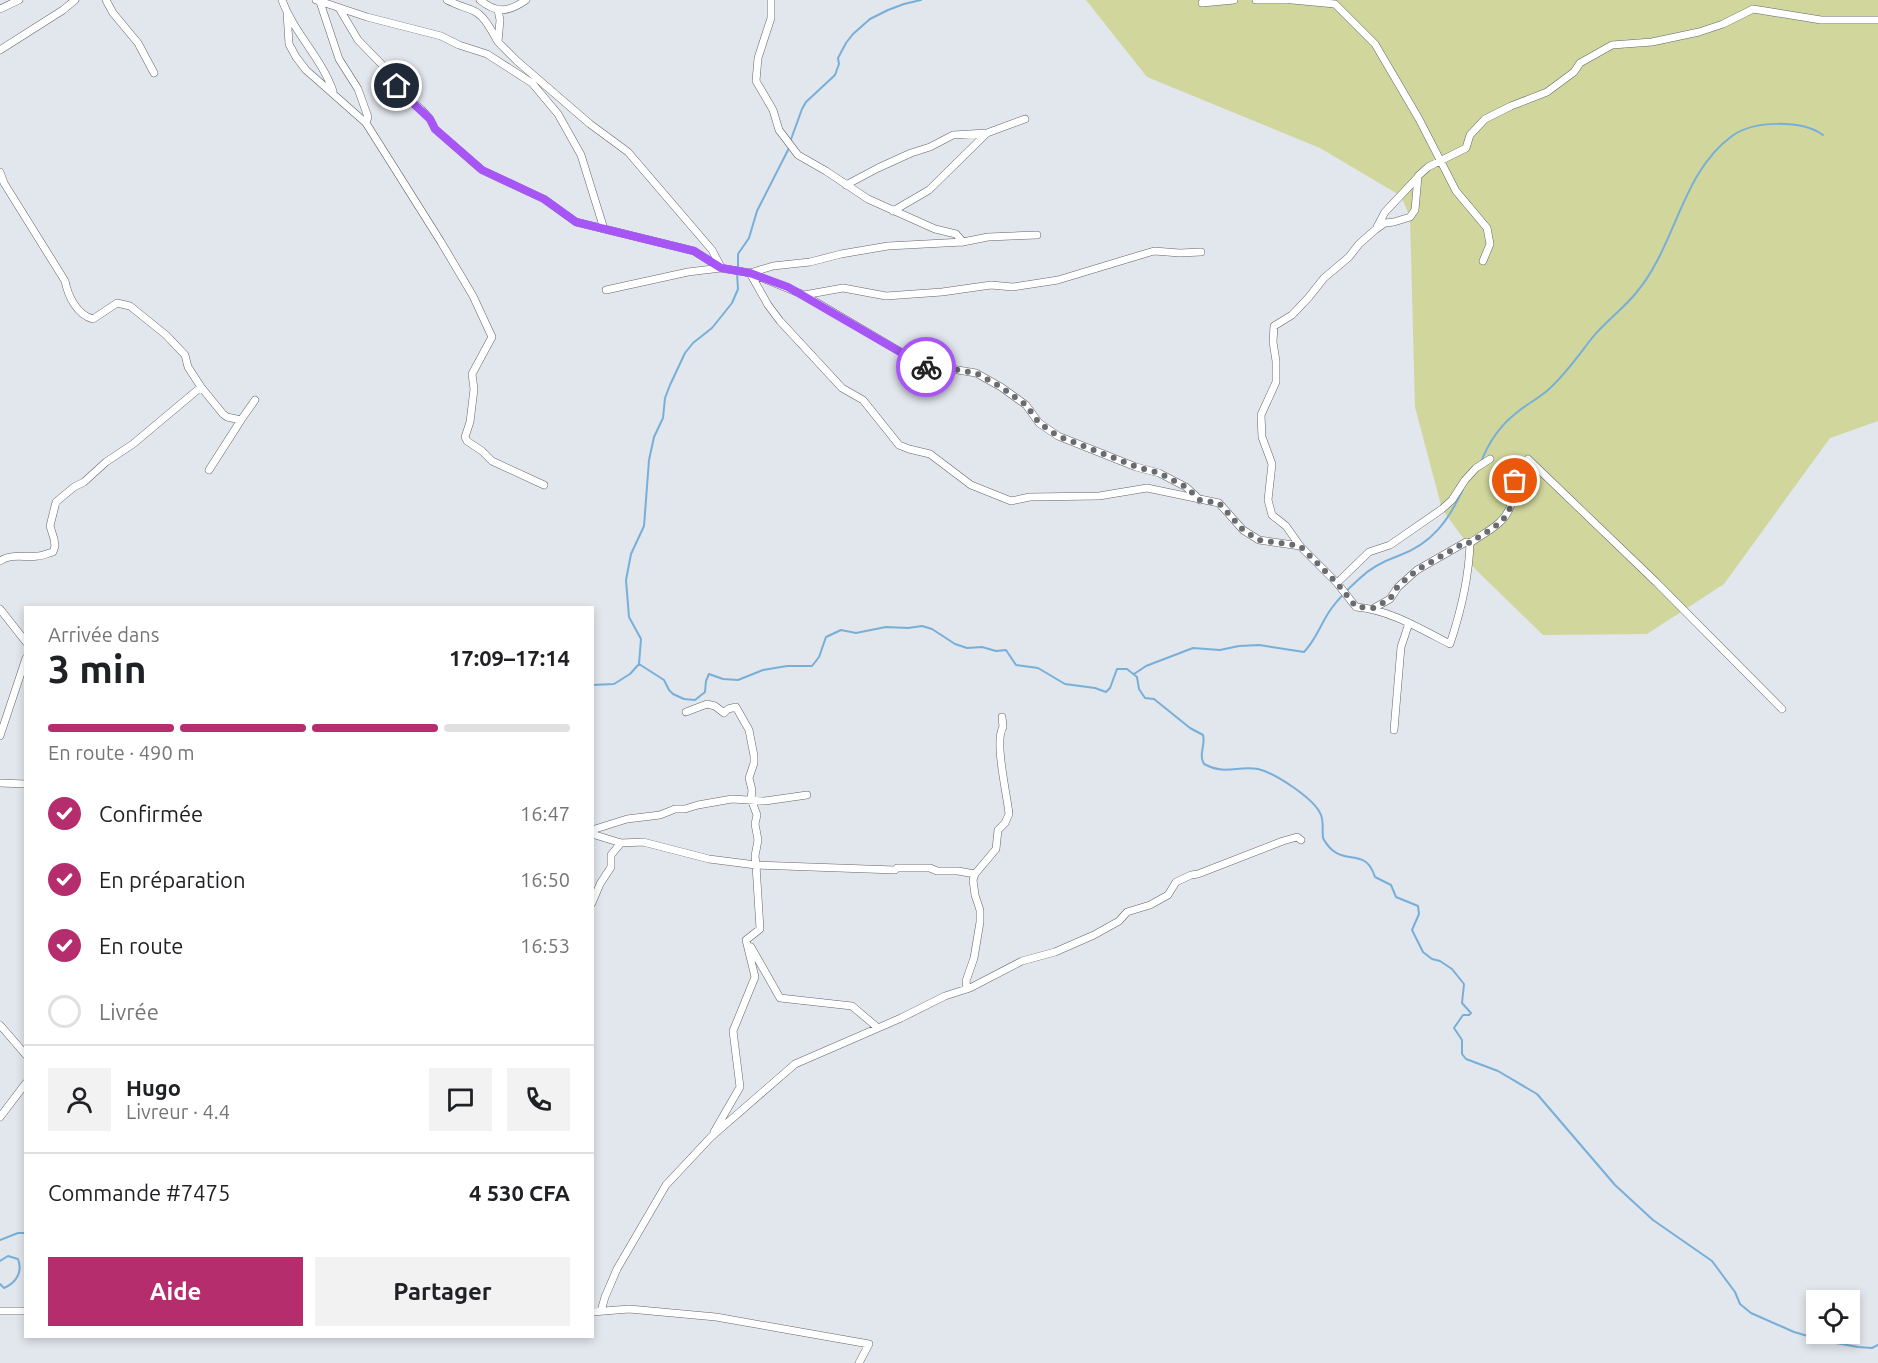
<!DOCTYPE html>
<html lang="fr">
<head>
<meta charset="utf-8">
<style>
  :root { --surface:#fff; --page:#f2f2f2; --text:#202124; --muted:#757577; --line:#e0e0e0; --accent:#b52d6d }
  body { margin:0; font-family:Ubuntu,sans-serif; background:var(--page); color:var(--text); height:100vh; display:flex; flex-direction:column; font-size:22px; white-space:nowrap }
  * { box-sizing:border-box; margin:0 }
  p { font-size:20px; color:var(--muted) }
  .icon { flex:none; width:33px; height:33px; fill:none; stroke:currentColor; stroke-width:2; stroke-linecap:round; stroke-linejoin:round }
  .map { position:relative; flex:1; overflow:hidden }
  .details { position:absolute; left:24px; top:606px; width:570px; height:732px; display:flex; flex-direction:column; background:var(--surface); border-radius:0px; box-shadow:0 3px 9px #0003 }
  .details>* { flex:none }
  .tools { position:absolute; left:1806px; top:1290px; display:grid; gap:12px }
  .tools a { display:grid; place-items:center; width:54px; height:54px; border-radius:0px; background:var(--surface); box-shadow:0 3px 9px #0003; font-size:30px }
  .pin { position:absolute; display:grid; place-items:center; width:51px; height:51px; color:#fff; margin:-26px; border:3px solid #fff; border-radius:50%; box-shadow:0 2px 6px #0007 }
  .courier { position:absolute; display:grid; place-items:center; width:60px; height:60px; margin:-30px; border:4px solid #a855f7; border-radius:50%; background:#fff; color:#222; box-shadow:0 2px 8px #0007 }
  .summary em { font-style:normal; font-weight:700 }
  .summary div { display:flex; flex-direction:column-reverse }
  .summary { display:flex; align-items:center; justify-content:space-between; height:102px; padding:0 24px }
  h1 { font-size:39px; font-weight:700; line-height:45px }
  .bar { display:grid; grid-template-columns:repeat(4,1fr); gap:9px 6px; align-content:center; height:72px; padding:0 24px }
  .bar i { height:8px; border-radius:4px; background:var(--line) }
  .bar .current { background:var(--accent) }
  .bar p { grid-column:span 4 }
  .line { display:flex; align-items:center; gap:15px; padding:0 24px; border-top:2px solid var(--line) }
  .line div { flex:1 }
  .round { display:grid; place-items:center; flex:none; width:63px; height:63px; border-radius:0px; background:var(--page) }
  ol { padding:0 24px; list-style:none }
  li { display:flex; align-items:center; gap:18px; height:66px }
  li p { margin-inline-start:auto }
  li .icon { padding:6px; border-radius:50%; background:var(--accent); color:#fff; stroke-width:4 }
  li:last-child { color:var(--muted) }
  li i { width:33px; height:33px; border:3px solid var(--line); border-radius:50% }
  .button { display:flex; gap:12px; margin-top:auto; padding:12px 24px }
  .button a { flex:1; height:69px; border-radius:0px; background:var(--accent); color:#fff; font-size:24px; font-weight:700; line-height:69px; text-align:center }
  .button a+a { background:var(--page); color:var(--text) }
  .map>svg:first-child { display:block }
  .green { fill:#d1d69c }
  .lines { fill:none; stroke-linecap:round; stroke-linejoin:round }
  .stream { stroke:#77afd9; stroke-width:2 }
  .street-casing { stroke:#62656b; stroke-width:8 }
  .street { stroke:#fff; stroke-width:7 }
  .done { stroke:#696b70; stroke-width:6; stroke-dasharray:0 10.8 }
  .route { stroke:#a855f7; stroke-width:8 }
</style>
</head>
<body>
<div class="map">
<svg width="1878" height="1363" viewBox="0 0 1878 1363">
  <rect width="100%" height="100%" fill="#e2e6ed"/>
  <path class="green" d="M 1086,0 L 1878,0 L 1878,421 L 1830,438 L 1724,584 L 1647,634 L 1543,635 L 1470,564 L 1466,542 L 1442,509 L 1415,407 L 1410,217 L 1401,196 L 1320,148 L 1147,77 Z"/>
  <g class="lines">
    <path class="stream" d="M 790,142 L 802,109 L 806,102 L 835,75 L 839,64 L 838,58 L 846,43 L 853,34 L 870,19 L 888,10 L 904,4 L 921,0
      M 738,268 L 738,254 L 749,238 L 757,211 L 789,148
      M 1481,462 C 1488,444 1500,426 1515,414 C 1525,405 1538,399 1548,390 C 1565,375 1578,356 1592,338 C 1605,322 1623,309 1636,293 C 1676,246 1681,173 1732,136 C 1754,120 1802,120 1823,135
      M 639,664 L 664,680 L 669,690 L 673,694 L 684,699 L 695,700 L 705,692 L 706,681 L 709,674 L 723,679 L 738,680 L 763,670 L 787,666 L 812,666 L 819,657 L 826,637 L 841,630 L 856,633 L 886,627 L 908,628 L 922,626 L 932,629 L 955,644 L 967,648 L 982,647 L 996,651 L 1006,650 L 1016,665 L 1038,668 L 1065,684 L 1095,688 L 1106,692 L 1110,688 L 1117,669 L 1127,669 L 1137,677 L 1139,689 L 1145,698 L 1154,699 L 1190,728 L 1203,735 C 1206,745 1198,754 1204,764 C 1227,776 1237,765 1258,769 C 1275,773 1315,799 1321,815 C 1324,823 1322,830 1323,838 C 1338,867 1360,849 1371,868 C 1373,871 1374,874 1375,877 L 1391,885 L 1396,897 L 1418,906 L 1419,914 L 1412,930 L 1423,952 L 1432,959 L 1440,961 L 1452,969 L 1464,984 L 1462,1003 L 1471,1013 L 1469,1015 L 1463,1015 L 1454,1028 L 1462,1040 L 1462,1054 L 1466,1059 L 1498,1071 L 1537,1094 L 1615,1185 L 1653,1220 L 1712,1261 L 1735,1292 L 1740,1304 L 1751,1313 L 1794,1332 L 1825,1341 L 1858,1347 L 1872,1348 L 1878,1345
      M 1134,674 L 1146,666 L 1193,648 L 1220,650 L 1239,646 L 1259,645 L 1304,652 C 1316,640 1321,623 1331,609 C 1339,598 1349,588 1359,579 C 1370,568 1384,561 1398,556 C 1432,544 1449,520 1463,489
      M 592,685 L 614,684 L 630,674 L 639,664 L 641,639 L 629,617 L 626,580 L 631,554 L 644,526 L 649,460 L 654,437 L 663,418 L 665,398 L 670,385 L 685,353 L 693,343 L 712,328 L 732,303 L 738,289 L 737,273
      M 0,1240 L 18,1233 L 26,1233
      M 0,1261 L 8,1256 L 18,1259 C 23,1272 16,1283 4,1288 L 0,1284"/>
    <g class="street-casing">
      <path id="street" d="M 106,0 L 113,13 L 138,43 L 154,73
        M 282,0 C 294,33 321,57 333,91
        M 316,0 L 367,17 L 441,36 L 459,45 L 487,54 L 532,83 L 558,114 L 581,155 L 604,229
        M 447,0 C 456,5 465,7 474,11 C 485,16 492,32 498,42
        M 480,0 C 497,14 509,12 526,0
        M 771,0 L 771,18 L 758,58 L 756,81 L 773,110 L 779,130 L 798,155 L 826,171 L 868,199 L 935,229 L 956,234 L 963,242
        M 1256,0 L 1287,0
        M 1292,0 L 1335,4 L 1375,44 L 1419,119 L 1456,191 L 1487,228 L 1490,244 L 1483,261
        M 320,2 L 339,59 L 358,89 L 368,117 L 366,123
        M 1202,3 L 1234,0
        M 339,8 L 358,40 L 394,77 L 402,93 L 421,109 L 430,119 L 435,129 L 482,170 L 544,199 L 576,222 L 694,251 L 721,268
        M 0,9 L 19,0
        M 498,10 L 500,20 L 498,42 L 517,61 L 590,124 L 628,152 L 712,250 L 721,267
        M 287,12 L 289,44 L 296,57 L 306,70 L 366,123 L 441,242 L 473,296 L 492,337 L 472,374 L 474,389 L 470,422 L 465,437 L 467,441 L 482,451 L 492,461 L 544,485
        M 0,50 L 63,10 L 75,0
        M 0,172 L 4,183 L 65,281 C 68,296 77,315 93,319 L 117,303 L 130,306 L 166,335 L 185,355 L 188,367 L 201,387
        M 846,185 L 878,168 L 911,153 L 930,147 L 953,135 L 987,133
        M 893,211 L 929,190 L 987,133 L 1025,119
        M 1377,227 L 1385,212 L 1417,178
        M 750,273 L 768,305 L 780,321 L 842,388 L 863,400 L 899,445 L 909,449 L 930,454 L 971,485 L 1011,501 L 1030,497 L 1099,496 L 1147,488 L 1219,503 L 1243,530 L 1259,540 L 1300,546
        M 750,273 L 773,266 L 810,262 L 841,254 L 888,246 L 963,242 L 988,237 L 1037,235
        M 606,290 L 688,272 L 721,268 L 750,273 L 804,295 L 933,371 L 952,369 L 976,373 L 1001,387 L 1026,405 L 1039,423 L 1058,436 L 1136,467 L 1159,473 L 1186,487 L 1200,500
        M 804,295 L 843,288 L 886,296 L 942,292 L 991,285 L 1013,287 L 1058,280 L 1154,251 L 1180,253 L 1201,252
        M 241,420 L 255,400
        M 1528,459 L 1656,582 L 1782,709
        M 1515,481 C 1511,489 1513,496 1511,504 C 1506,524 1485,532 1470,543 C 1469,577 1461,611 1450,644 C 1419,628 1390,610 1356,607 L 1337,583 L 1300,546 L 1286,526 L 1272,515 L 1268,500 L 1272,464 L 1262,437 L 1261,415 L 1276,382 L 1276,361 L 1273,342 L 1274,326 L 1292,315 L 1309,297 L 1324,278 L 1349,257 L 1359,244 L 1375,230 L 1385,223 L 1394,222 L 1410,217 L 1415,210 L 1418,176 L 1428,167 L 1466,148 L 1470,135 L 1485,119 L 1511,106 L 1547,92 L 1574,72 L 1580,63 L 1612,45 L 1652,42 L 1699,32 L 1723,24 L 1753,9 L 1821,20 L 1878,20
        M 0,561 C 12,553 25,558 38,556 C 43,556 48,553 53,552 L 55,546 L 54,539 L 50,526 L 56,502 L 74,487 L 84,482 L 106,462 L 133,444 L 201,387 L 223,414 L 227,417 L 241,420 L 209,470
        M 1337,583 L 1369,552 L 1390,545 L 1442,509 L 1452,500 L 1465,480 L 1476,468 L 1490,459
        M 1374,608 L 1390,599 L 1398,587 L 1417,570 L 1466,542 L 1470,543
        M 0,609 L 26,642
        M 686,712 L 707,704 L 715,706 L 724,713 L 728,709 L 736,707 L 749,730 L 754,756 L 754,763 L 749,778 L 752,790 L 751,799 L 757,815 L 755,824 L 758,840 L 755,856 L 756,865 L 895,870 L 897,868 L 930,868 L 937,871 L 958,871 L 975,874
        M 1394,730 L 1401,647 L 1409,623
        M 0,736 L 26,658
        M 0,783 L 26,784
        M 592,830 L 627,819 L 660,815 L 675,809 L 685,809 L 698,805 L 732,799 L 765,801 L 807,795
        M 592,834 L 621,843 L 643,842 L 709,859 L 756,865 L 760,929 L 746,940 L 755,977 L 733,1031 L 740,1087 L 714,1132
        M 592,903 L 600,884 L 611,867 L 611,855 L 621,843
        M 751,947 L 780,998 L 852,1006 L 878,1028
        M 967,989 L 966,981 L 974,958 L 980,922 L 980,910 L 975,895 L 973,880 L 975,874 L 996,849 L 998,830 L 1005,823 L 1009,814 C 1007,794 994,741 1003,727 L 1002,717
        M 0,1025 L 26,1055
        M 0,1117 L 26,1083
        M 0,1311 L 26,1311
        M 601,1311 L 605,1297 L 617,1269 L 666,1185 L 711,1137 L 795,1064 L 901,1018 L 945,996 L 970,988 L 1022,961 L 1055,952 L 1094,935 L 1119,921 L 1127,912 L 1150,905 L 1168,895 L 1176,882 L 1191,875 L 1198,874 L 1283,841 L 1297,837 L 1301,840
        M 592,1312 L 629,1309 L 716,1317 L 869,1344 L 859,1363"/>
    </g>
    <use href="#street" class="street"/>
  </g>
  <g class="lines">
    <path class="done" d="M 926,367 L 933,371 L 952,369 L 976,373 L 1001,387 L 1026,405 L 1039,423 L 1058,436 L 1137,467 L 1159,473 L 1186,487 L 1200,500 L 1219,503 L 1243,530 L 1259,540 L 1300,546 L 1337,583 L 1356,607 L 1374,608 L 1390,599 L 1398,586 L 1417,570 L 1466,542 L 1470,543 C 1485,532 1506,524 1511,505 C 1513,496 1511,489 1515,481"/>
    <path class="route" d="M 397,86 L 402,93 L 430,119 L 435,129 L 482,170 L 544,199 L 576,222 L 694,251 L 721,268 L 750,273 L 788,287 L 926,367"/>
  </g>
</svg>
<div class="tools">
<a><svg class="icon" aria-label="locate" viewBox="0 0 24 24"><circle cx="12" cy="12" r="6"/><path d="M12 2v4M12 18v4M2 12h4M18 12h4"/></svg></a>
</div>
<div class="pin" style="left:1515px;top:481px;background:#ea580c"><svg class="icon" aria-label="bag" viewBox="0 0 24 24"><path d="M5 8h14l-1 12H6zM9 8a3 3 0 0 1 6 0"/></svg></div>
<div class="pin" style="left:397px;top:86px;background:#1f2937"><svg class="icon" aria-label="home" viewBox="0 0 24 24"><path d="M3 11l9-7 9 7M6 9v11h12V9"/></svg></div>
<div class="courier" style="left:926px;top:367px"><svg class="icon" aria-label="bike" viewBox="0 0 24 24"><circle cx="6" cy="16" r="4"/><circle cx="18" cy="16" r="4"/><path d="M6 16l4-8h5l3 8M10 8l3 8H6M13 5h3"/></svg></div>
<section class="details">
<div class="summary"><div><h1>3 min</h1><p>Arrivée dans</p></div><em>17:09–17:14</em></div>
<div class="bar"><i class="current"></i><i class="current"></i><i class="current"></i><i></i><p>En route · 490 m</p></div>
<ol>
<li><svg class="icon" aria-label="check" viewBox="0 0 24 24"><path d="M5 12l5 5 9-10"/></svg>Confirmée<p>16:47</p></li>
<li><svg class="icon" aria-label="check" viewBox="0 0 24 24"><path d="M5 12l5 5 9-10"/></svg>En préparation<p>16:50</p></li>
<li><svg class="icon" aria-label="check" viewBox="0 0 24 24"><path d="M5 12l5 5 9-10"/></svg>En route<p>16:53</p></li>
<li><i></i>Livrée</li>
</ol>
<div class="line" style="height:108px"><a class="round"><svg class="icon" aria-label="person" viewBox="0 0 24 24"><circle cx="12" cy="8" r="4"/><path d="M4 21q1-7 8-7t8 7"/></svg></a><div><b>Hugo</b><p>Livreur · 4.4</p></div><a class="round"><svg class="icon" aria-label="chat" viewBox="0 0 24 24"><path d="M4 5h16v11H9l-5 4z"/></svg></a><a class="round"><svg class="icon" aria-label="phone" viewBox="0 0 24 24"><path d="M5 4h4l2 5-3 2q2 4 5 5l2-3 5 2v4C11 20 4 13 5 4z"/></svg></a></div>
<div class="line" style="height:78px"><div>Commande #7475</div><b>4 530 CFA</b></div>
<div class="button"><a>Aide</a><a>Partager</a></div>
</section>
</div>
</body>
</html>
